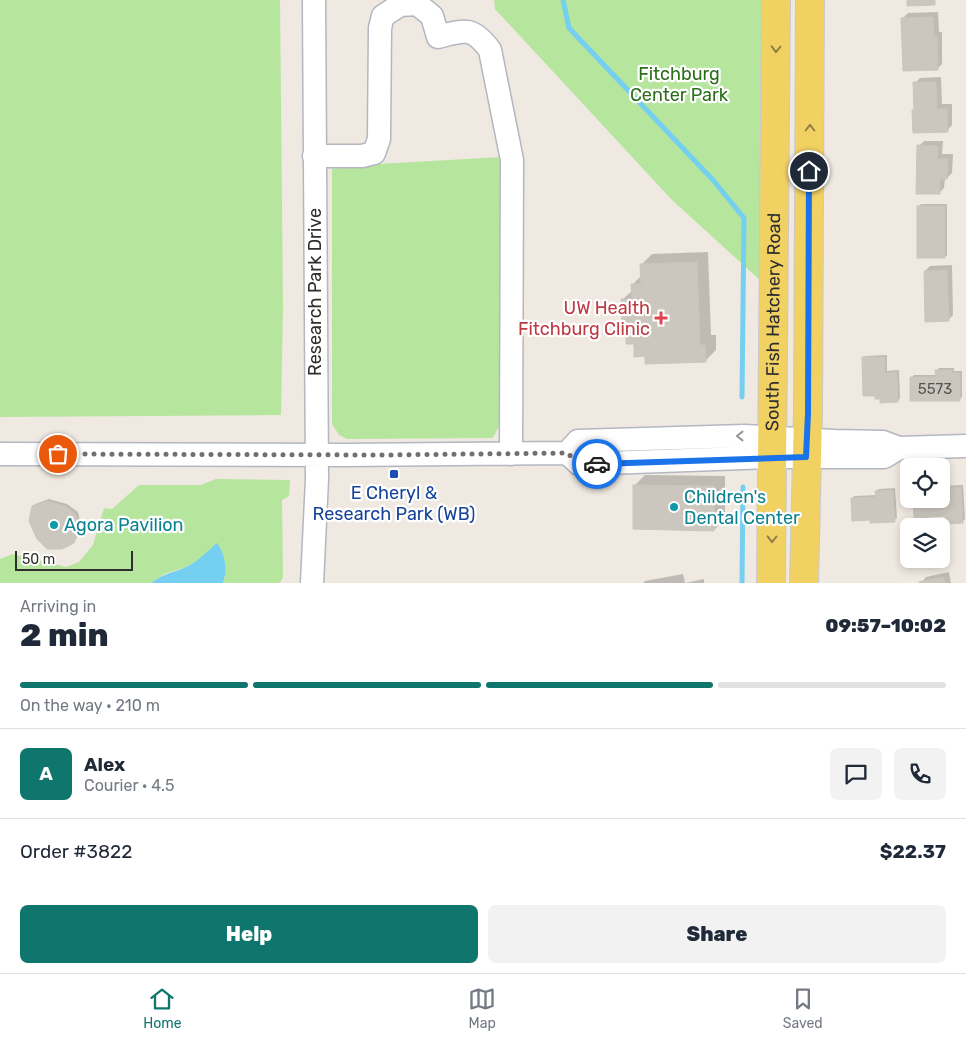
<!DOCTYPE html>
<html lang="en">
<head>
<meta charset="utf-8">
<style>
  :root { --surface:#fff; --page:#f2f2f3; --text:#1f2937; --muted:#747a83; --line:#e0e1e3; --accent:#0f766e }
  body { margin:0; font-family:Rubik,sans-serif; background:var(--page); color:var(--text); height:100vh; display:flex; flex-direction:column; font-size:19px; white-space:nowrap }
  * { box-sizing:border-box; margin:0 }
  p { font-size:16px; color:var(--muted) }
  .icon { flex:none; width:28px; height:28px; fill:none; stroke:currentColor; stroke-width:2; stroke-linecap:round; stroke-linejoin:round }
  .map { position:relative; height:583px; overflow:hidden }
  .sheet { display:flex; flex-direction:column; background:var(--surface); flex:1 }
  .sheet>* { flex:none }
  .tools { position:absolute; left:900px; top:458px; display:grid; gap:10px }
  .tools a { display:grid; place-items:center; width:50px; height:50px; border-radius:8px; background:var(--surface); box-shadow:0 2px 8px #0003; font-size:25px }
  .scale { position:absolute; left:15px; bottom:12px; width:118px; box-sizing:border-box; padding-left:5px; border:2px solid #2e2e2e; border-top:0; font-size:14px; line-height:18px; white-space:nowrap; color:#2e2e2e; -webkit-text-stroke:4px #fff; paint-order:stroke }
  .pin { position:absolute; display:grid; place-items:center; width:42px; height:42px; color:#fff; margin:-21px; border:2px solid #fff; border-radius:50%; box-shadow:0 1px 5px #0007 }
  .courier { position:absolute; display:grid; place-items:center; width:50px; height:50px; margin:-25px; border:4px solid #1a73e8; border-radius:50%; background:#fff; color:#222; box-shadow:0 1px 6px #0007 }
  .head em { font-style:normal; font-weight:800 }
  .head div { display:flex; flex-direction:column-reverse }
  .head { display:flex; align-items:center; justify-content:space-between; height:85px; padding:0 20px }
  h1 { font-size:32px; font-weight:800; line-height:38px }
  .bar { display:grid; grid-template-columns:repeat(4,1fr); gap:8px 5px; align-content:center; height:60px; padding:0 20px }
  .bar i { height:6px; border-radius:4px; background:var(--line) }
  .bar .current { background:var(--accent) }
  .bar p { grid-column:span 4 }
  .line { display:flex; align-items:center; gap:12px; padding:0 20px; border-top:1px solid var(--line) }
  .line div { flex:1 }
  .round { display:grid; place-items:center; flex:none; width:52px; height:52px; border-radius:8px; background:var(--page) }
  .primary-button { display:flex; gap:10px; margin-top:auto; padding:10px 20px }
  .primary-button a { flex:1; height:58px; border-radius:8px; background:var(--accent); color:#fff; font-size:20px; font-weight:800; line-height:58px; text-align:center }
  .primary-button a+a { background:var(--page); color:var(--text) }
  .tab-bar { display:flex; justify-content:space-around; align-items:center; height:70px; border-top:1px solid var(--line); background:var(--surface); font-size:14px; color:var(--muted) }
  .tab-bar a { display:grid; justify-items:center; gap:2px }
  .tab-bar .current { color:var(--accent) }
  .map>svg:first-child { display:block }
  .green { fill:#b6e59e }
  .water { fill:#75cff0 }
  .shadow { fill:#0003 }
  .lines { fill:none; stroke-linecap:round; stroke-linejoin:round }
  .stream { stroke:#75cff0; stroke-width:5 }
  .building { fill:#cbc7bf; stroke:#cbc5ba }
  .minor-casing { stroke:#b4b7c1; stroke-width:25 }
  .major-casing { stroke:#c9c9c9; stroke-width:30 }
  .minor { stroke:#fff; stroke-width:22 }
  .major { stroke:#f2d163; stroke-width:28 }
  .oneway { stroke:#908048 }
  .oneway2 { stroke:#969696 }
  .done { stroke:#726f6d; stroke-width:5; stroke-dasharray:0 9 }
  .route { stroke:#1a73e8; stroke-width:6 }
  .health-dot { fill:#e0444e; stroke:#fff; stroke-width:2 }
  .transit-dot { fill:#1a4fb4; stroke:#fff; stroke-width:2 }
  .culture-dot { fill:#0f9aa8; stroke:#fff; stroke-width:2 }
  .labels { text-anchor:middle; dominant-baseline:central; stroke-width:4.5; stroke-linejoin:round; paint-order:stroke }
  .number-label { font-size:15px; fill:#555452 }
  .park-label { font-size:18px; fill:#2c6e1b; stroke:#fff }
  .street-label { font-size:18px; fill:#2e2e2e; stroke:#fff }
  .health-label { font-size:18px; fill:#be3a42; stroke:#fff; text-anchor:end }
  .transit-label { font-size:18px; fill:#164399; stroke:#fff }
  .culture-label { font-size:18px; fill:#0d838f; stroke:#fff; text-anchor:start }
</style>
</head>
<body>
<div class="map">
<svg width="966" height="583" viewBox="0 0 966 583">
  <rect width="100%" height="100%" fill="#efe9e1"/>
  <path class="green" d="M 0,0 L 280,0 L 283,306 L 281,415 L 0,417 Z
    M 494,0 L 764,0 L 762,282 L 672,200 L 495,9 Z
    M 502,157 L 500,424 L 493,438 L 347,439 L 339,435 L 332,424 L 332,169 L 362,165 Z
    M 216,479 L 290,480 L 289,496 L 282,500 L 283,577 L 280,583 L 223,583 L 225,577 L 210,549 L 203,557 L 186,567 L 164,574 L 151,583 L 0,583 L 0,559 L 13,554 L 66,567 L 79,562 L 93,545 L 104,508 L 112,509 L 139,485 L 201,485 Z"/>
  <path class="water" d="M 217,543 C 225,554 228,570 223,583 L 151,583 C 165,572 175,573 188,566 C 200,560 207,551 217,543 Z"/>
  <path class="shadow" d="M 938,12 L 939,32 L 942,32 L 942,64 L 937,69 L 903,18 L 908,13 Z
    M 941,77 L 942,104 L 952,104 L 952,125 L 947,131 L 913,111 L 915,108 L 915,83 L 920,78 Z
    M 924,141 L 943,141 L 942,154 L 953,154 L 952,173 L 947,178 L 945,178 L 944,188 L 939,193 L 919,146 Z
    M 921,204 L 947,204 L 947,255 L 945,257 L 918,207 Z
    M 708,252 L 711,335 L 716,335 L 716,350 L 706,360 L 646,355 L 635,343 L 622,300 L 633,290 L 633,284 L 642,275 L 641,265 L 652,254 Z
    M 952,265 L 953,315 L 948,320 L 925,271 L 930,266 Z
    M 887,355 L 887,371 L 899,370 L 900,398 L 898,401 L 863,358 L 865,356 Z
    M 939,368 L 954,368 L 954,371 L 962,371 L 962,397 L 960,399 L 911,378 L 914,375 L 937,375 L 937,371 Z
    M 645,475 L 725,476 L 725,519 L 714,530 L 635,485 Z
    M 963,485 L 965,519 L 962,522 L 947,515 L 915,516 L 914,499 L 941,499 L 942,486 Z
    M 895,488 L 897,518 L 894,520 L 852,499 L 854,496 L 877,495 L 876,491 L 879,489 Z
    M 49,499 L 67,504 L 78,512 L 81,526 L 76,539 L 73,542 L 33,507 L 35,504 Z
    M 949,572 L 951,583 L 921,583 L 926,577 Z
    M 683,574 L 685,583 L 704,579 L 704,583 L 643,583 L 645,581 Z"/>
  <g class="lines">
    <path class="stream" d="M 563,0 L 569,28 L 713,180 L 744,218 L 742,397
      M 742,583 L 743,487"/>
  </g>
  <path class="building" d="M 907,0 L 935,0 L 935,5 L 907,6 Z
    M 933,17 L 934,37 L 937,37 L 938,70 L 903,71 L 901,18 Z
    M 913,82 L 936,82 L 937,109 L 947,109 L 948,132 L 913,133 L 912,110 L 914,110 Z
    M 917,145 L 938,146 L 937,159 L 948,159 L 947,179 L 940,179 L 940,194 L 916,194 Z
    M 917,206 L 945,206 L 945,258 L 917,258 Z
    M 697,262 L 700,345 L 705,345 L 706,362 L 645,364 L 645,356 L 634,357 L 634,344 L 626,344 L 626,336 L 622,336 L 621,299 L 632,299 L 631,284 L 641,284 L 640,264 Z
    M 947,270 L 949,321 L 925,322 L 924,271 Z
    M 862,357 L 885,357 L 885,373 L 897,372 L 898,402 L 880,403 L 880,399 L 875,399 L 875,396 L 863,396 Z
    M 935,370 L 952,370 L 952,373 L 960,373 L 960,401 L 910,401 L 910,377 L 936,377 Z
    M 633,485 L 715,486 L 714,531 L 633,529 Z
    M 941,487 L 961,487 L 963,523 L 946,524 L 945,516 L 914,518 L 913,499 L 941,499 Z
    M 893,490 L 895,522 L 870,523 L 870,520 L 852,521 L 851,498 L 876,497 L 875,491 Z
    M 46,501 L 65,506 L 76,515 L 79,529 L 74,543 L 62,549 L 47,549 L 37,539 L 29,521 L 32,506 Z
    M 943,577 L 945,583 L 919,583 L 919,582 Z"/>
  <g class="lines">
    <g class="minor-casing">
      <path id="minor" d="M 314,156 L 362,156 L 374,153 L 379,139 L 380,28 L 383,16 L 400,5 L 417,4 L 432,16 L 438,37 C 464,30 472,26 490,50 L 512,160 L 511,454
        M 567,453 L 578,441 L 744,436 L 835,441 L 883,442 L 899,448 L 966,446
        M 0,454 L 344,455 L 567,453 L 579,464 L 772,457 L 884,457 L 899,448
        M 312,583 L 317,479 L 314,0"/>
    </g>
    <g class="major-casing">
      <g id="major">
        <path id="s1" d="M 771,583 L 776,0"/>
        <path d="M 804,583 L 808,413 L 810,0"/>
      </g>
    </g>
    <use href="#minor" class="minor"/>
    <use href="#major" class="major"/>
  </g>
  <defs><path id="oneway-chevron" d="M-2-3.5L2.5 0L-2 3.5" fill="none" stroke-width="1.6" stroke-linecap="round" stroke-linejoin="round" transform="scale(1.25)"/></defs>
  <g class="oneway">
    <use href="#oneway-chevron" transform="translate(776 49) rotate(91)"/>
    <use href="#oneway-chevron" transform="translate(810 128) rotate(-90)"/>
    <use href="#oneway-chevron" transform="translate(772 539) rotate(91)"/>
  </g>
  <use class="oneway2" href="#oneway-chevron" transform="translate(740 436) rotate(180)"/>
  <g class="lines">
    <path class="done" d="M 58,454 L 382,455 L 567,453 L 580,464 L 597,464"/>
    <path class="route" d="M 597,464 L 806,457 L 808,413 L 809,171"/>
  </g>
  <path class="health-dot" d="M658.5 310.5h5v5h5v5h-5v5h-5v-5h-5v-5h5z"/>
  <rect class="transit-dot" x="389" y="469" width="10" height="10" rx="2.5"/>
  <g class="culture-dot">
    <circle cx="674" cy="507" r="5"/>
    <circle cx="54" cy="525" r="5"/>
  </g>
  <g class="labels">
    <g class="number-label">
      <text x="935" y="389">5573</text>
    </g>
    <g class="park-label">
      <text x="679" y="74">Fitchburg<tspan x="679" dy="21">Center Park</tspan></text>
    </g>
    <g class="street-label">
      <text transform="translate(315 292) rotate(-90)">Research Park Drive</text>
      <text stroke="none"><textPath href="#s1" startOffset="261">South Fish Hatchery Road</textPath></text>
    </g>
    <g class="health-label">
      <text x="650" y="308">UW Health<tspan x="650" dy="21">Fitchburg Clinic</tspan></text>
    </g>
    <g class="transit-label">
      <text x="394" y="493">E Cheryl &amp;<tspan x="394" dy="21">Research Park (WB)</tspan></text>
    </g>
    <g class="culture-label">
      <text x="684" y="497">Children's<tspan x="684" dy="21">Dental Center</tspan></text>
      <text x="64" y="525">Agora Pavilion</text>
    </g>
  </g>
</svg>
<div class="tools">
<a><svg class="icon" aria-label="locate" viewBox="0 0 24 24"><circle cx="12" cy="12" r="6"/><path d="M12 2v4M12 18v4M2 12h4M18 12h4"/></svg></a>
<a><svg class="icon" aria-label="layers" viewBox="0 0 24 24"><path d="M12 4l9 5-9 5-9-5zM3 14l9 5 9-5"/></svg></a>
</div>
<div class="scale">50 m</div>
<div class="pin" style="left:58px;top:454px;background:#ea580c"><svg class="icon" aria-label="bag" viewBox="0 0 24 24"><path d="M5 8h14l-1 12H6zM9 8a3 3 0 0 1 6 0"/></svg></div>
<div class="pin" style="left:809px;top:171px;background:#1f2937"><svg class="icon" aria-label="home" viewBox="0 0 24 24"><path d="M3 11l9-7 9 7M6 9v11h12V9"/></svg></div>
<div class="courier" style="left:597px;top:464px"><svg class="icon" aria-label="car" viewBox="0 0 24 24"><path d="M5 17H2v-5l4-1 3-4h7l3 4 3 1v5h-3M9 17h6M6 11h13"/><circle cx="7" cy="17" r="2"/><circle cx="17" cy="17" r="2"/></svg></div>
</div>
<section class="sheet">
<div class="head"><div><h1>2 min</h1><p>Arriving in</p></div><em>09:57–10:02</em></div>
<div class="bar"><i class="current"></i><i class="current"></i><i class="current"></i><i></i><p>On the way · 210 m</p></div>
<div class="line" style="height:90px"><b class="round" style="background:var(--accent);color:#fff">A</b><div><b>Alex</b><p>Courier · 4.5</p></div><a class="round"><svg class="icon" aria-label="chat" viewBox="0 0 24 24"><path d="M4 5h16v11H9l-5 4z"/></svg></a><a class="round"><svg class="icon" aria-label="phone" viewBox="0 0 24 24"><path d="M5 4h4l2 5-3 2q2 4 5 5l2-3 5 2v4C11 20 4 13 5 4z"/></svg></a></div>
<div class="line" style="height:65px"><div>Order #3822</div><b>$22.37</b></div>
<div class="primary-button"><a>Help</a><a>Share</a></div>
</section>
<nav class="tab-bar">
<a class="current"><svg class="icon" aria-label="home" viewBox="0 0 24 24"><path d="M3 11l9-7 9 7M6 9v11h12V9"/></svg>Home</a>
<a><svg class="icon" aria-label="map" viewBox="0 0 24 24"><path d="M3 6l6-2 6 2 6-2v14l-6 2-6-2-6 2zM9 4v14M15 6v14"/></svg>Map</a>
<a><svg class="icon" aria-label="saved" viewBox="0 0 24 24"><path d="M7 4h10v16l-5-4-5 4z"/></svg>Saved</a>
</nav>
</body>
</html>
